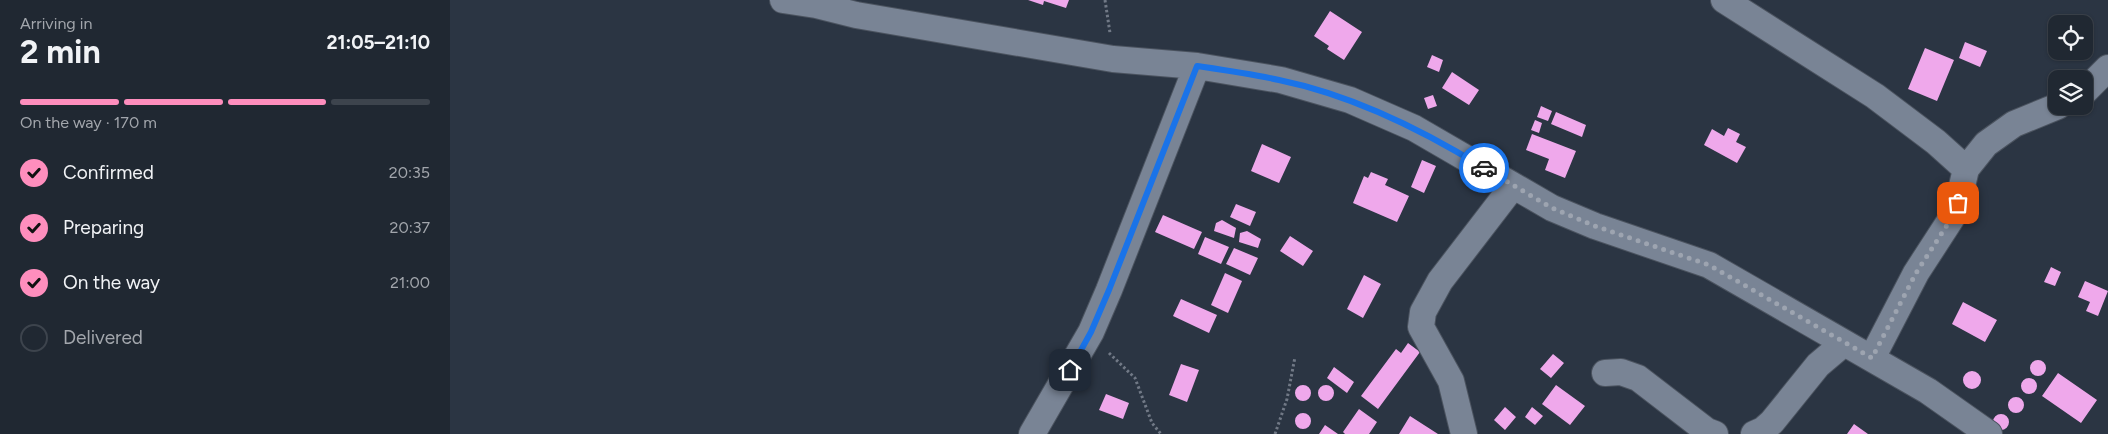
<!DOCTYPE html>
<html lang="en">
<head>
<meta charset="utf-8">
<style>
  :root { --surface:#202832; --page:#2d343e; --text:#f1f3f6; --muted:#a2a6ac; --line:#3d444d; --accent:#fe8ebd }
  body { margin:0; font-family:Figtree,sans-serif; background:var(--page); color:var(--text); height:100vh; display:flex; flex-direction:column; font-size:19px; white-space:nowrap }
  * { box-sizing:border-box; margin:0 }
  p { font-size:16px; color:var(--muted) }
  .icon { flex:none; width:28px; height:28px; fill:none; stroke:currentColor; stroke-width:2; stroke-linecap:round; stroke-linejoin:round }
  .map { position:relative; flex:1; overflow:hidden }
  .side { display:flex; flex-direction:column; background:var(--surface); width:450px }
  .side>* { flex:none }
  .tools { position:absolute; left:1598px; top:15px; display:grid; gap:10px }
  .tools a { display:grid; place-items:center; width:45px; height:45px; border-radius:10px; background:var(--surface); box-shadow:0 1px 4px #0004,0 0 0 1px var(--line); font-size:25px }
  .pin { position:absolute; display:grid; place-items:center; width:42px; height:42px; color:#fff; margin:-21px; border-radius:10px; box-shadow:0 2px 8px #0006 }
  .courier { position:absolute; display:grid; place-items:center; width:50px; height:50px; margin:-25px; border:4px solid #1a73e8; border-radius:50%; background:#fff; color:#222; box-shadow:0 1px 6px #0007 }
  .head em { font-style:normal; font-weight:700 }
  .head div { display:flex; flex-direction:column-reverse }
  .head { display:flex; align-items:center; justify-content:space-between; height:85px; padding:0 20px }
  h1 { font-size:32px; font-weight:700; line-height:38px }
  .bar { display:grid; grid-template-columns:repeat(4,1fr); gap:8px 5px; align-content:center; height:60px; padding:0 20px }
  .bar i { height:6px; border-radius:4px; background:var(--line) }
  .bar .on { background:var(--accent) }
  .bar p { grid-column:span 4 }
  ol { padding:0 20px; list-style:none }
  li { display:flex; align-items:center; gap:15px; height:55px }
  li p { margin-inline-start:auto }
  li .icon { padding:5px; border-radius:50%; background:var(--accent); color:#111; stroke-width:4 }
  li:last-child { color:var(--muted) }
  li i { width:28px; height:28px; border:2px solid var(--line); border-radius:50% }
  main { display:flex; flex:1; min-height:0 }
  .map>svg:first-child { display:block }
  .building { fill:#efa8eb }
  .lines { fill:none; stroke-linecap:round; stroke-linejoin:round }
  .minor-casing { stroke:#4b535f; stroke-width:28 }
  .path { stroke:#717986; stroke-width:3; stroke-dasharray:2.5 2.5; stroke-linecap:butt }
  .minor { stroke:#798495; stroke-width:26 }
  .done { stroke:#9da4b0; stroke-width:5; stroke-dasharray:0 9 }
  .route { stroke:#1a73e8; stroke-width:6 }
</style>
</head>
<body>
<main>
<section class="side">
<div class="head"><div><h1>2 min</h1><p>Arriving in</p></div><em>21:05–21:10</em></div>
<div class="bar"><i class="on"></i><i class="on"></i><i class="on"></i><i></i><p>On the way · 170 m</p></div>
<ol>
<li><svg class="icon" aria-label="check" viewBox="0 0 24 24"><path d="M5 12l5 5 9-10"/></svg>Confirmed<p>20:35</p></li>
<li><svg class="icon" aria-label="check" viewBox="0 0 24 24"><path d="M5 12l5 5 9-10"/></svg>Preparing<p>20:37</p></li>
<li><svg class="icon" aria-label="check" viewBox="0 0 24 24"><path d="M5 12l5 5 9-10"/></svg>On the way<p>21:00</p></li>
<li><i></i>Delivered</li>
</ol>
</section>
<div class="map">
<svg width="1658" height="434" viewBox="0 0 1658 434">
  <rect width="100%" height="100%" fill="#2b3543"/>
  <path class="building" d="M 578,0 L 619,0 L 616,8 L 594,1 L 593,5 Z
    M 880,11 L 912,32 L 894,60 L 877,49 L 879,46 L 864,36 Z
    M 1515,42 L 1537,51 L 1530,67 L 1509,58 Z
    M 1475,48 L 1504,60 L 1487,101 L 1458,89 Z
    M 982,55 L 993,60 L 989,72 L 977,67 Z
    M 1002,72 L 1029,90 L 1019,105 L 992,88 Z
    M 983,95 L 987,106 L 978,109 L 974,98 Z
    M 1091,106 L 1102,111 L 1098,121 L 1087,117 Z
    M 1106,112 L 1136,125 L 1132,137 L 1101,124 Z
    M 1085,120 L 1092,123 L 1089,133 L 1081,130 Z
    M 1278,128 L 1290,134 L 1286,142 L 1296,147 L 1287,163 L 1254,145 L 1262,129 L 1274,136 Z
    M 1082,134 L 1126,151 L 1115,178 L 1095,170 L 1099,159 L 1076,150 Z
    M 812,144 L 841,157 L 829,183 L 801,171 Z
    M 972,160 L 986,166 L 974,193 L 961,187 Z
    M 921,172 L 938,179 L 935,185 L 959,196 L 947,222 L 903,203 L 914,176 L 918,178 Z
    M 786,204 L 806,212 L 800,226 L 780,217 Z
    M 713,215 L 752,232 L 744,249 L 705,232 Z
    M 772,220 L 786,228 L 784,238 L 764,231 L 766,223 Z
    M 797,231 L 811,239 L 808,248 L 789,242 L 790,233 Z
    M 840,236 L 863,251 L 853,266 L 830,251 Z
    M 755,237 L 779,247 L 771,264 L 748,254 Z
    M 784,248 L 808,258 L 800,275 L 776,264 Z
    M 1601,267 L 1611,272 L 1605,286 L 1594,282 Z
    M 775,273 L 792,281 L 778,313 L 761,305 Z
    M 914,275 L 931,284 L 913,318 L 897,309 Z
    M 1635,281 L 1658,291 L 1648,316 L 1636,311 L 1640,302 L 1628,297 Z
    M 731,299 L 767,315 L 759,333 L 723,316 Z
    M 1513,302 L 1547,320 L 1535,342 L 1502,324 Z
    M 958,343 L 970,352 L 928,409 L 911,396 L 946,349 L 951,353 Z
    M 1103,354 L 1114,363 L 1101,378 L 1090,369 Z
    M1580 368a8 8 0 1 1 16 0a8 8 0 1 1-16 0Z
    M 731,364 L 749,370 L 737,402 L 719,395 Z
    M 884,367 L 904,382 L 897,393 L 877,378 Z
    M1513 380a9 9 0 1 1 18 0a9 9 0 1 1-18 0Z
    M 1608,373 L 1647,400 L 1631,423 L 1592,396 Z
    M1571 386a8 8 0 1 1 16 0a8 8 0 1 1-16 0Z
    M 1106,385 L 1135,406 L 1120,425 L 1092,404 Z
    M845 393a8 8 0 1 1 16 0a8 8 0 1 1-16 0Z
    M868 393a8 8 0 1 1 16 0a8 8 0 1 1-16 0Z
    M 656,394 L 679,403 L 673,419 L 649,410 Z
    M1558 405a8 8 0 1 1 16 0a8 8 0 1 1-16 0Z
    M 1055,407 L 1066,417 L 1055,430 L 1044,420 Z
    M 1082,407 L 1093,416 L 1085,425 L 1075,417 Z
    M 909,409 L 927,422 L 919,434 L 895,434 L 893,432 Z
    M845 421a8 8 0 1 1 16 0a8 8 0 1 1-16 0Z
    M1543 422a8 8 0 1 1 16 0a8 8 0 1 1-16 0Z
    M 960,416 L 988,434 L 949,434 Z
    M 1404,424 L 1418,434 L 1397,434 Z
    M 875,425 L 888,434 L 869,434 Z"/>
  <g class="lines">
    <g class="minor-casing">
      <path id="minor" d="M 333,0 L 366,5 L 406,15 L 663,59 L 747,66 L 831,80 L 900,100 L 964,128 L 1102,208 L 1145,226 L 1259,265 L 1478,391 L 1539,434
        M 1274,0 L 1425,96 L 1486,142 L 1516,169
        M 1634,92 L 1658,68
        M 1422,358 L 1466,273 L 1501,219 L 1508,203 L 1516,169 L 1536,144 L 1564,124 L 1608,106
        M 1155,373 L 1171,372 L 1188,378 L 1257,431 L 1265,434
        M 582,434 L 641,332 L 659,290 L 747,66
        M 1014,434 L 1001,381 L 971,327 L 973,312 L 990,281 L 1063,186
        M 1304,434 L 1313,430 L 1322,422 L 1368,365 L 1394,343"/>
    </g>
    <path class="path" d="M 655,0 L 660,33
      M 659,353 L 685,378 L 702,423 L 711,434
      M 825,434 L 837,399 L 845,357"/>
    <use href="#minor" class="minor"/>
  </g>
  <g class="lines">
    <path class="done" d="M 1034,168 L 1102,208 L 1145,226 L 1259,265 L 1422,358 L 1466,273 L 1501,219 L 1508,203"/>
    <path class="route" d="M 620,370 L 641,332 L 659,290 L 747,66 C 774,70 802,74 829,80 C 902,95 971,129 1034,168"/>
  </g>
</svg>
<div class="tools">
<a><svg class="icon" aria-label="locate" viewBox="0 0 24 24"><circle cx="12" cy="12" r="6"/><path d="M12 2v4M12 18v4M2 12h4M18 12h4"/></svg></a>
<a><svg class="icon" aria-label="layers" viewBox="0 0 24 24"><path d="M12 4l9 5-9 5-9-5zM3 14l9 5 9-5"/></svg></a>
</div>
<div class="pin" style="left:1508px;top:203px;background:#ea580c"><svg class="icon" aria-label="bag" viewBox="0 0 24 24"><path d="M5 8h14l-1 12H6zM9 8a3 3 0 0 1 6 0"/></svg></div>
<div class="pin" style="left:620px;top:370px;background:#1f2937"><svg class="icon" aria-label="home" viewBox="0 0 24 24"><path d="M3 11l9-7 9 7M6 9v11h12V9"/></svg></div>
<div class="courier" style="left:1034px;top:168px"><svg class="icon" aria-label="car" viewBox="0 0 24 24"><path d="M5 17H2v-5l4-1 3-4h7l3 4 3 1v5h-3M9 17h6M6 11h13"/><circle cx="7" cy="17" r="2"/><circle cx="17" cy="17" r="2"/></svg></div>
</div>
</main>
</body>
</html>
